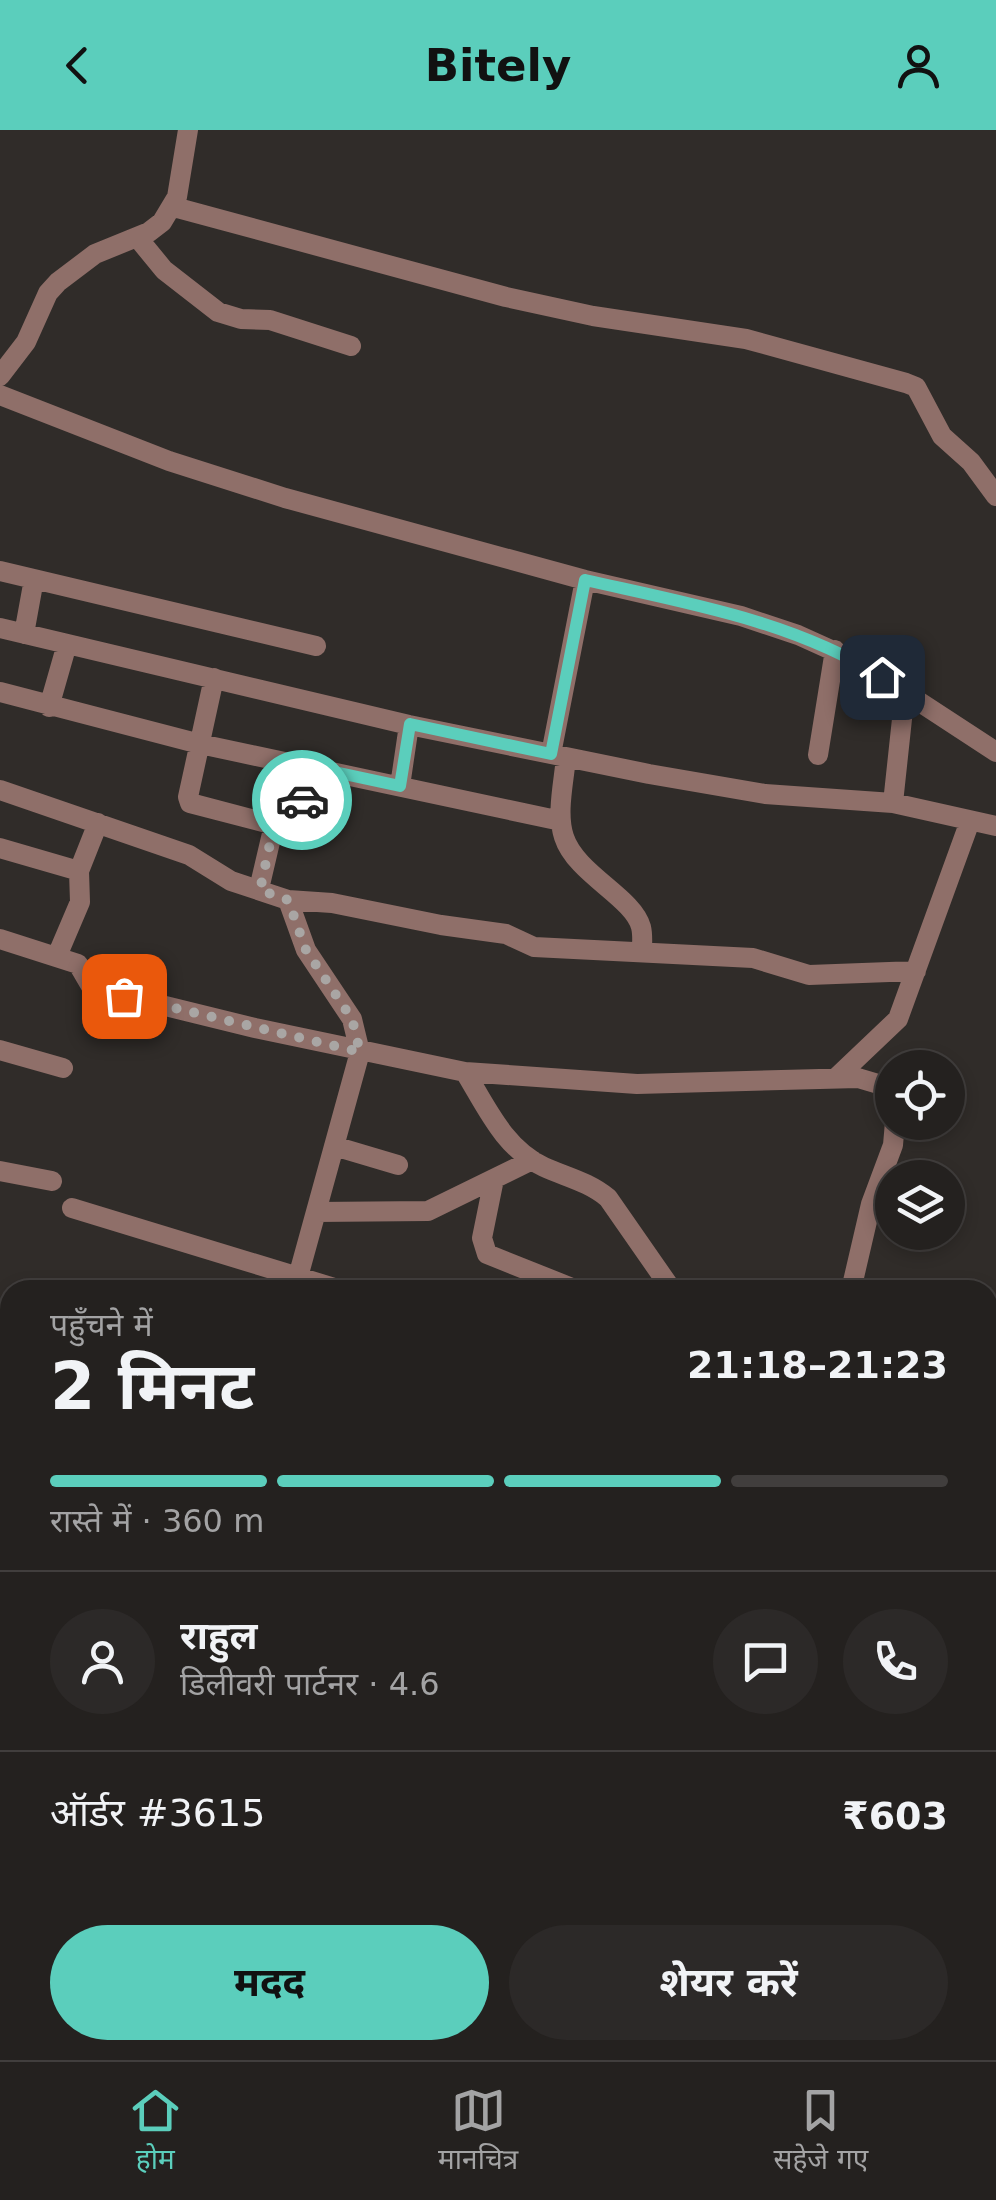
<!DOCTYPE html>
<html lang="hi">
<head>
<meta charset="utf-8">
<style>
  :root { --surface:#24211f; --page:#2c2928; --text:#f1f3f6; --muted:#a3a3a4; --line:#413e3d; --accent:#5bcebc }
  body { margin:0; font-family:"DejaVu Sans","Noto Sans Devanagari",sans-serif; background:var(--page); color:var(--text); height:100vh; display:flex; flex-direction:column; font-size:38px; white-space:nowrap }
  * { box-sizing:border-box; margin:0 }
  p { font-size:32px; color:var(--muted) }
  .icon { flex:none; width:55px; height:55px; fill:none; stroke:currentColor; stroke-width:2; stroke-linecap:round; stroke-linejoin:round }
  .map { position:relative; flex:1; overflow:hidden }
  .drawer { position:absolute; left:0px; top:1150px; width:998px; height:780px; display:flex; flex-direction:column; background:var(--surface); border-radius:30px 30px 0 0; box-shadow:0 5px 15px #0003,0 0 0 2px var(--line) }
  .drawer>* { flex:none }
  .controls { position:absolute; left:875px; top:920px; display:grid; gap:20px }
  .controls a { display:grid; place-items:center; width:90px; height:90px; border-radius:50%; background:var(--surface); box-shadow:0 5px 15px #0003,0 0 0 2px var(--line); font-size:50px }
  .pin { position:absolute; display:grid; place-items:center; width:85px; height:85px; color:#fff; margin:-42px; border-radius:20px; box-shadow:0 5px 15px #0006 }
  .courier { position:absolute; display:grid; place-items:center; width:100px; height:100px; margin:-50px; border:8px solid #5bcebc; border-radius:50%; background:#fff; color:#222; box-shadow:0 2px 12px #0007 }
  .headline em { font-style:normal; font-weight:700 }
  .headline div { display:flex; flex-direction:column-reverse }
  .headline { display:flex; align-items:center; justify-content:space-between; height:170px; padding:0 50px }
  h1 { font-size:65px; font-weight:700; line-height:75px }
  .bar { display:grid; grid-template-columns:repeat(4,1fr); gap:15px 10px; align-content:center; height:120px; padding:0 50px }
  .bar i { height:12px; border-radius:8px; background:var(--line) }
  .bar .selected { background:var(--accent) }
  .bar p { grid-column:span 4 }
  .line { display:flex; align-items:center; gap:25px; padding:0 50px; border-top:2px solid var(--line) }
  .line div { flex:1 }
  .round { display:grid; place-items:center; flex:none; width:105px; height:105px; border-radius:52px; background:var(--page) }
  .button { display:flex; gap:20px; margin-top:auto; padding:20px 50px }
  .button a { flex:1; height:115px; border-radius:60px; background:var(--accent); color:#111; font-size:40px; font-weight:700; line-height:115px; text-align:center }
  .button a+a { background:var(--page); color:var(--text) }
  header { display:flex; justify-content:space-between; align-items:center; height:130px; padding:0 50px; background:var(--accent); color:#111; font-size:45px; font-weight:700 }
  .tab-bar { display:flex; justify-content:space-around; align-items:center; height:140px; border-top:2px solid var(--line); background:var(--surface); font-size:28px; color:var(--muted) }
  .tab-bar a { display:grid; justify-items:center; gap:5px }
  .tab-bar .selected { color:var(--accent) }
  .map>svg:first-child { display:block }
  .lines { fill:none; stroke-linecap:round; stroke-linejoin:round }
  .minor { stroke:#8f6f69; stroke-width:20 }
  .done { stroke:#a9a6a4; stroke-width:10; stroke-dasharray:0 18 }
  .route { stroke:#5bcebc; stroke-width:12 }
</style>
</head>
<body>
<header><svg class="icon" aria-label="back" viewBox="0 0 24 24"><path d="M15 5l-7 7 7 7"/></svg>Bitely<svg class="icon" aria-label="person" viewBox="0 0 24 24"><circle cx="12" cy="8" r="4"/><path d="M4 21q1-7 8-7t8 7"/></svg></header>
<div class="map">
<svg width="996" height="1930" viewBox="0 0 996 1930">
  <rect width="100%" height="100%" fill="#302c29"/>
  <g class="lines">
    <path class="minor" d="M 174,77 L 506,167 L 593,186 L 746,209 L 906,253 L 916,257 L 942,306 L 971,332 L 996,366
      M 137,107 L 164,140 L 218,182 L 241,189 L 270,190 L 351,216
      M 0,246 L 26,212 L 48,163 L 58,152 L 95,124 L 149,102 L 162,92 L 177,67 L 188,0
      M 0,265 L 169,331 L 285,368 L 585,450 L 741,486 L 798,505 L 860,533 L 996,622
      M 0,441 L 316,516
      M 0,498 L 409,595 L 649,644 L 765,664 L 893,673 L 996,696
      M 24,504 L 34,449
      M 214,548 L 188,667 L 190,673 L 282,697 L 294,688 L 315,638
      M 0,562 L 200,614 L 561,691
      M 49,577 L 67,514
      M 551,624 L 585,450
      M 818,625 L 835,520
      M 566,627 C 564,652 556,683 564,707 C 576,744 633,767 641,797 C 643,805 642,813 642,821
      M 400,656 L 409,595
      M 0,660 L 189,725 L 231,751 L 288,770 L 332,773 L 441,795 L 506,804 L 534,817 L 753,828 L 809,845 L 916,841
      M 893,673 L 905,561
      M 0,718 L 79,741
      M 259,759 L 274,695
      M 288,770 L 306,820 L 352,889 L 360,922 L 298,1147
      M 0,809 L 78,834 L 92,858 L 255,898 L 465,942 L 637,954 L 858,948 L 885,956 L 892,964
      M 57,826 L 80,772 L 79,741 L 98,693
      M 0,920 L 63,938
      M 465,942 C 487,978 504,1018 544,1037 C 566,1047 589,1052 608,1068 L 672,1160
      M 837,947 L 898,889 L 970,691
      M 334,1016 L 398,1035
      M 0,1041 L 52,1051
      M 494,1049 L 482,1108 L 487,1124 L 572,1158
      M 72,1078 L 341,1160
      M 316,1082 L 428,1081 L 532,1030
      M 851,1160 L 871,1074 L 893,1015 L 895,992
      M 0,1199 L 10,1200
      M 0,1546 L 10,1549
      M 0,1654 L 10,1618
      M 0,1764 L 10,1767
      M 297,1920 L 308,1926
      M 930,1920 L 952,1930"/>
  </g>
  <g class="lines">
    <path class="done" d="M 124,866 L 360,922 L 352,889 L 306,820 L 288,770 L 260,760 L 274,695 L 288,694 L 302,670"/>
    <path class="route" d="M 302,670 L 316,638 L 400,656 L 410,594 L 551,624 L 585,450 C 687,473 793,491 882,547"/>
  </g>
</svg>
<div class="controls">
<a><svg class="icon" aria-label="locate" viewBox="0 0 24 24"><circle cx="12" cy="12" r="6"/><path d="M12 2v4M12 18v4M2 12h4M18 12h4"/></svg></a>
<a><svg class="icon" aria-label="layers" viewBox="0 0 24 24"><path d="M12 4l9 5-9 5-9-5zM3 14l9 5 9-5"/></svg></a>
</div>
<div class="pin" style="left:124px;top:866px;background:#ea580c"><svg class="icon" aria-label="bag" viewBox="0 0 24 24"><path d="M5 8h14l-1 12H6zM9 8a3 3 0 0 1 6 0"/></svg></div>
<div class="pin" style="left:882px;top:547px;background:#1f2937"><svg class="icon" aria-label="home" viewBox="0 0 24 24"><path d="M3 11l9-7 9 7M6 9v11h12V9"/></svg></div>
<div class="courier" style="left:302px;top:670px"><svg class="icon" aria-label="car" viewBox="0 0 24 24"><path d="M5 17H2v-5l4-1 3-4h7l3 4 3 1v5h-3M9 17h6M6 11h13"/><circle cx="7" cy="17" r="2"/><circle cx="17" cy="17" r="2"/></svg></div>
<section class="drawer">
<div class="headline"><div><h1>2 मिनट</h1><p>पहुँचने में</p></div><em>21:18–21:23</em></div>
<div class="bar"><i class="selected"></i><i class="selected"></i><i class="selected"></i><i></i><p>रास्ते में · 360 m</p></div>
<div class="line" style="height:180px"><a class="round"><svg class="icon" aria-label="person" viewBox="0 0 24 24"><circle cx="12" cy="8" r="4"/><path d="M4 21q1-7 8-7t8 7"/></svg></a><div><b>राहुल</b><p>डिलीवरी पार्टनर · 4.6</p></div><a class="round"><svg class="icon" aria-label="chat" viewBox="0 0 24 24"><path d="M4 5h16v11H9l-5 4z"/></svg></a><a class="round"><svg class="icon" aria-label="phone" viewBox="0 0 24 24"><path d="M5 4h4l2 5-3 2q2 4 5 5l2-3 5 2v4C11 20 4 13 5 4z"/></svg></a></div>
<div class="line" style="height:130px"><div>ऑर्डर #3615</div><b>₹603</b></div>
<div class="button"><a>मदद</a><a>शेयर करें</a></div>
</section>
</div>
<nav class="tab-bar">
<a class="selected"><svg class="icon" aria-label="home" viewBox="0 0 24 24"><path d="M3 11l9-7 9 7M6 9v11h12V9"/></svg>होम</a>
<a><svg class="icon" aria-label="map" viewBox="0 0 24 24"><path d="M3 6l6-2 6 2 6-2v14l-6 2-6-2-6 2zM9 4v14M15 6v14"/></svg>मानचित्र</a>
<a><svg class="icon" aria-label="saved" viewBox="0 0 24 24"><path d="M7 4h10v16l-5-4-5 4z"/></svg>सहेजे गए</a>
</nav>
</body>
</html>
